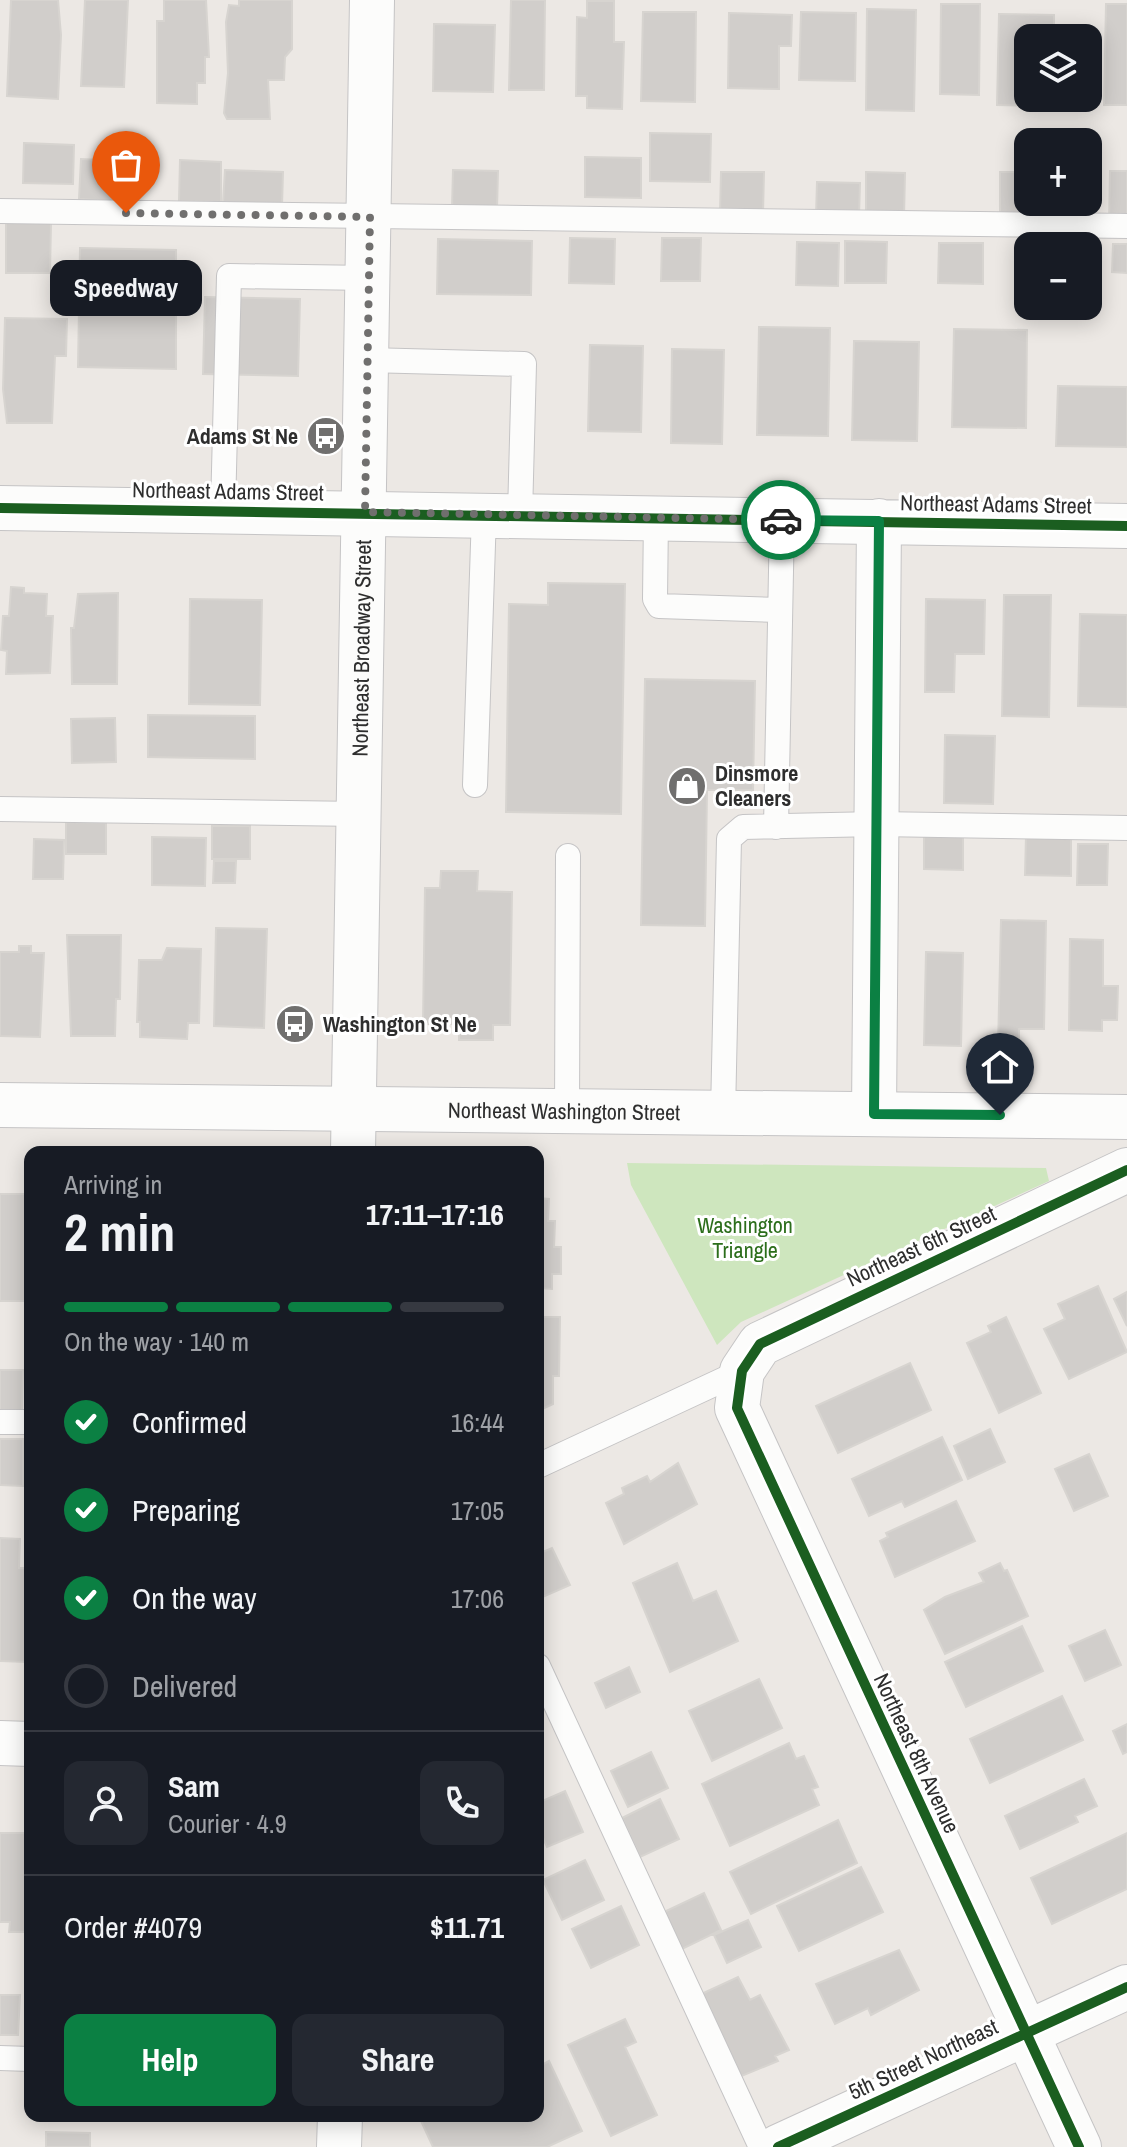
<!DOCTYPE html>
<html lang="en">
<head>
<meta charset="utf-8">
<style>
  :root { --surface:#171b24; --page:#242831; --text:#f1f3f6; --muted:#9ea1a6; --line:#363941; --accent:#0b8043 }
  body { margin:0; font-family:"Archivo Narrow",sans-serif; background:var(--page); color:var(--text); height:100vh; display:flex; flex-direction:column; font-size:30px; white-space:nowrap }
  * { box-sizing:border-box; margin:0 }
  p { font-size:26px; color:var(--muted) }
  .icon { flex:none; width:44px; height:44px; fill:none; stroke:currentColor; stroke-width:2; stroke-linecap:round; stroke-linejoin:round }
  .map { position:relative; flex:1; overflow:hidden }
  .sheet { position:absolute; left:24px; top:1146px; width:520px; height:976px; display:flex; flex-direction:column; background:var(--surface); border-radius:16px; box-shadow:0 4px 20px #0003 }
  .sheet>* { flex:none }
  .fabs { position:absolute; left:1014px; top:24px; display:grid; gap:16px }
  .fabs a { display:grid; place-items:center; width:88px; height:88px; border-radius:16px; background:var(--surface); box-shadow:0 4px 20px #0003; font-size:40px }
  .pin { position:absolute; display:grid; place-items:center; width:68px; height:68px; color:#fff; margin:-82px -34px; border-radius:50% 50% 50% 0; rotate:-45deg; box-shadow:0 0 8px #0007 }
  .pin .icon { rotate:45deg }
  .courier { position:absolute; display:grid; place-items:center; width:80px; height:80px; margin:-40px; border:6px solid #0b8043; border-radius:50%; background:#fff; color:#222; box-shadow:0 2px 10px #0007 }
  .bubble { position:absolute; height:56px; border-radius:16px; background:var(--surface); box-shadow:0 4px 20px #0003; font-size:26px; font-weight:700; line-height:56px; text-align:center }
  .headline em { font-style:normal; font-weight:700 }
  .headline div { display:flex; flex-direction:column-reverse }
  .headline { display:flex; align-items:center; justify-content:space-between; height:136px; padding:0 40px }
  h1 { font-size:52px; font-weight:700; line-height:60px }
  .bar { display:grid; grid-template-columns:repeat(4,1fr); gap:12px 8px; align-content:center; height:96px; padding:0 40px }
  .bar i { height:10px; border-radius:6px; background:var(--line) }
  .bar .current { background:var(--accent) }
  .bar p { grid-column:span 4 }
  .line { display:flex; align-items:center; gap:20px; padding:0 40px; border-top:2px solid var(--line) }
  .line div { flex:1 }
  .round { display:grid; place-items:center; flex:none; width:84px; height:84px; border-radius:16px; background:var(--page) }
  ol { padding:0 40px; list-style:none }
  li { display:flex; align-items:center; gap:24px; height:88px }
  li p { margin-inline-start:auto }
  li .icon { padding:8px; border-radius:50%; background:var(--accent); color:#fff; stroke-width:4 }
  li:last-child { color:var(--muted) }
  li i { width:44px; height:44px; border:4px solid var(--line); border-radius:50% }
  .action { display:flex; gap:16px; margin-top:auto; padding:16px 40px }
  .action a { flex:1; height:92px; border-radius:16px; background:var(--accent); color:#fff; font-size:32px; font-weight:700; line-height:92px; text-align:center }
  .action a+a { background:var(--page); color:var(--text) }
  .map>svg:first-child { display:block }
  .green { fill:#cee6be }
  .building { fill:#d1cecb; stroke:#d7d4d0; stroke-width:2 }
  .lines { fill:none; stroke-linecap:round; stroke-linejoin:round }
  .service-casing { stroke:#c5c4c5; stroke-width:26 }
  .minor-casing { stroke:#c5c4c5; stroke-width:46 }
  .tertiary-casing { stroke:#c5c4c5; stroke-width:46 }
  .secondary-casing { stroke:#c5c4c5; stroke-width:46 }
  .service { stroke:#fcfcfb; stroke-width:24 }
  .minor { stroke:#fcfcfb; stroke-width:44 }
  .tertiary { stroke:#fcfcfb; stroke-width:44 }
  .secondary { stroke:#fcfcfb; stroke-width:44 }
  .cycleway-casing { stroke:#fff; stroke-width:15 }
  .cycleway { stroke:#1b5e20; stroke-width:10 }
  .done { stroke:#706f6e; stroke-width:8; stroke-dasharray:0 14.4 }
  .route { stroke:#0b8043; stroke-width:10 }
  .labels { text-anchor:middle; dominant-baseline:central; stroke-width:6; stroke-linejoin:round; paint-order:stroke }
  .poi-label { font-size:22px; font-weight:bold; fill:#2e2e2e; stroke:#fff; text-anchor:start }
  .street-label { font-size:22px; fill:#2e2e2e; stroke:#fff }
  .park-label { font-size:22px; fill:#2c6e1b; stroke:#fff }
</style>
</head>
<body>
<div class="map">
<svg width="1127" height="2147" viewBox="0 0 1127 2147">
  <rect width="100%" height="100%" fill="#ece8e4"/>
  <path class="green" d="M 627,1163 L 1046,1168 L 1049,1181 L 741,1322 L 717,1345 L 631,1185 Z"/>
  <path class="building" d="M 11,0 L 58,0 L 61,35 L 58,99 L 7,96 Z
    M 85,0 L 128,0 L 124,87 L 81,86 Z
    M 164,0 L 206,0 L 209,57 L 205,57 L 205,83 L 197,83 L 197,104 L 157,103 L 157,21 L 164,21 Z
    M 239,0 L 292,0 L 292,49 L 285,57 L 284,80 L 268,80 L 270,119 L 227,119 L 224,113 L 228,73 L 226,22 L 229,5 L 239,6 Z
    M 511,0 L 545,0 L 544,90 L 509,90 Z
    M 587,1 L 614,1 L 614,42 L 624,42 L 622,109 L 587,108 L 587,96 L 576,96 L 577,17 L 587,18 Z
    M 941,4 L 980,4 L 979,95 L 940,94 Z
    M 1106,4 L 1127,4 L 1127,105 L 1104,105 Z
    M 867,9 L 916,10 L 914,111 L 866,110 Z
    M 643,12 L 696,12 L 695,102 L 641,101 Z
    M 801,12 L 856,13 L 855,81 L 799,80 Z
    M 729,13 L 792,15 L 791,46 L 779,46 L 779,89 L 728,88 Z
    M 999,14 L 1054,15 L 1054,38 L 1028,38 L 1028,98 L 1053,98 L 1052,106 L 997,105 Z
    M 434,24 L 495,25 L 493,92 L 433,91 Z
    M 650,133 L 711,134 L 710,182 L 650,181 Z
    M 24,143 L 74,145 L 73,184 L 23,183 Z
    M 585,157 L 641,158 L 641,198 L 585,197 Z
    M 81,159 L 116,161 L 114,201 L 79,199 Z
    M 180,160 L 221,162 L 221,202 L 179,201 Z
    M 225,170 L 283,172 L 282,206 L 223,203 Z
    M 453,170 L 498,171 L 497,209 L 452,208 Z
    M 1110,171 L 1127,171 L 1127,224 L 1109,224 Z
    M 721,172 L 764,172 L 763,214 L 720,213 Z
    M 866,172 L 905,173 L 904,217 L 866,216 Z
    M 1000,172 L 1028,172 L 1028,202 L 1038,202 L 1037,218 L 1000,217 Z
    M 817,182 L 860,183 L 859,216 L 816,216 Z
    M 6,222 L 51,222 L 50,273 L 6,273 Z
    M 570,238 L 615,239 L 614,284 L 569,283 Z
    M 662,238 L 701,238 L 700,281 L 661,281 Z
    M 438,239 L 532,241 L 531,295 L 437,294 Z
    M 845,241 L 887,242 L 886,283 L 845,283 Z
    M 797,242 L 839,243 L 838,286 L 796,285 Z
    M 939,243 L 983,243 L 983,284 L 938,283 Z
    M 1113,244 L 1127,244 L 1127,273 L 1112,272 Z
    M 80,248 L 176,250 L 176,369 L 78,367 Z
    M 205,297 L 300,299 L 298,376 L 203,374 Z
    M 5,318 L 67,319 L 66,356 L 55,356 L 52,423 L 7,423 L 3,389 Z
    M 759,327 L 830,328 L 828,436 L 757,435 Z
    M 954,329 L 1027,330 L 1026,428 L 952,427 Z
    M 854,341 L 919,342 L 917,441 L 852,440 Z
    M 590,345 L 643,346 L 641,432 L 588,431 Z
    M 672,349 L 724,350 L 722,444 L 671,443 Z
    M 1058,386 L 1127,387 L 1127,447 L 1056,446 Z
    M 548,583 L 625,584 L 621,814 L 506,812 L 509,604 L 548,605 Z
    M 11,587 L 24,588 L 24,593 L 47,594 L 46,616 L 53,616 L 50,673 L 6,674 L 7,651 L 1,650 L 3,616 L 9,616 Z
    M 118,593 L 117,684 L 72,684 L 71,628 L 74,628 L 78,594 Z
    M 1004,595 L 1051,595 L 1049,717 L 1002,716 Z
    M 190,599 L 262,600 L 260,705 L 189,704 Z
    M 926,599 L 985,600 L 984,654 L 955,654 L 954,692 L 925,692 Z
    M 1080,614 L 1127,615 L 1127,707 L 1078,706 Z
    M 645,679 L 755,681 L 753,790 L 707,790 L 705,926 L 641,925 Z
    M 148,715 L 255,716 L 255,759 L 148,757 Z
    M 115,718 L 116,762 L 72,763 L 71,719 Z
    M 945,735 L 995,736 L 993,804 L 944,803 Z
    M 66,822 L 106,823 L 106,854 L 66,854 Z
    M 212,826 L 250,826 L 250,859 L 212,859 Z
    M 924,836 L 963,837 L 963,870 L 924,869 Z
    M 1026,836 L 1071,837 L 1071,876 L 1025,875 Z
    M 152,837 L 206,838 L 205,886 L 152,885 Z
    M 34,839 L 64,840 L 63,879 L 33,879 Z
    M 1078,844 L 1108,844 L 1107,885 L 1077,885 Z
    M 214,861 L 236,861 L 235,883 L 213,883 Z
    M 441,871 L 478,871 L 477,891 L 512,892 L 510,1025 L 493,1025 L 493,1040 L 459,1040 L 459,1024 L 423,1024 L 425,888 L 440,888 Z
    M 1001,920 L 1046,921 L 1044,1029 L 1019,1029 L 1019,1048 L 998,1047 Z
    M 216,928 L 267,929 L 264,1028 L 214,1026 Z
    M 67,935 L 121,935 L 120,999 L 116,999 L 115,1036 L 71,1036 Z
    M 1070,939 L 1103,940 L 1103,986 L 1118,986 L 1117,1020 L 1102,1020 L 1102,1031 L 1069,1030 Z
    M 19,946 L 31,946 L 31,953 L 44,953 L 40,1037 L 0,1036 L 0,952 L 19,952 Z
    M 167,948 L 201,949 L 199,1023 L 188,1023 L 187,1039 L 140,1037 L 140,1022 L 137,1022 L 139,960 L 162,960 Z
    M 926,952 L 963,953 L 961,1046 L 924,1045 Z
    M 0,1194 L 30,1194 L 30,1301 L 0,1301 Z
    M 538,1198 L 549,1199 L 548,1221 L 555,1221 L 554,1247 L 561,1247 L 561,1274 L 552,1274 L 552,1289 L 538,1288 Z
    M 1098,1286 L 1127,1352 L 1069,1379 L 1044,1329 L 1065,1319 L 1058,1304 Z
    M 1127,1292 L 1127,1326 L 1114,1299 Z
    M 538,1317 L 560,1317 L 559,1376 L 553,1376 L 553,1404 L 538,1411 Z
    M 1006,1317 L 1041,1393 L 999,1413 L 967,1343 L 991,1332 L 988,1326 Z
    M 910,1363 L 931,1410 L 838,1453 L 816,1406 Z
    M 0,1370 L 23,1370 L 22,1411 L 0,1410 Z
    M 990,1429 L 1005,1462 L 968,1479 L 954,1446 Z
    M 942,1437 L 962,1480 L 905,1507 L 902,1501 L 869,1516 L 852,1479 Z
    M 0,1439 L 23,1439 L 23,1486 L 0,1485 Z
    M 1089,1454 L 1108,1496 L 1074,1511 L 1055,1469 Z
    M 678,1463 L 697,1504 L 624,1544 L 606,1503 L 624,1494 L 622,1488 L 647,1476 L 650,1482 Z
    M 956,1501 L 975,1541 L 895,1577 L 880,1541 L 888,1537 L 886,1533 Z
    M 0,1538 L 20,1539 L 19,1568 L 30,1568 L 27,1662 L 0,1661 Z
    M 552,1548 L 570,1585 L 538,1599 L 538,1554 Z
    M 677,1563 L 693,1601 L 716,1591 L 738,1641 L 670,1672 L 633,1583 Z
    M 1000,1563 L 1004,1571 L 1007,1570 L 1028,1616 L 945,1654 L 924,1610 L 945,1597 L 984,1582 L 979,1573 Z
    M 1022,1626 L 1043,1671 L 966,1707 L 945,1662 Z
    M 1105,1630 L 1121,1665 L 1085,1681 L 1069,1646 Z
    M 629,1667 L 640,1692 L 606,1708 L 595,1683 Z
    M 759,1679 L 782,1728 L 712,1761 L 689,1711 Z
    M 1062,1696 L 1083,1740 L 990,1783 L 970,1739 Z
    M 1127,1724 L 1127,1752 L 1123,1754 L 1113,1731 Z
    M 789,1743 L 796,1759 L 804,1756 L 818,1787 L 812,1789 L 819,1805 L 730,1846 L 702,1784 Z
    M 651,1752 L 668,1788 L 628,1807 L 611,1771 Z
    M 1084,1779 L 1097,1806 L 1075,1816 L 1078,1822 L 1020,1849 L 1005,1816 Z
    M 565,1791 L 583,1832 L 547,1847 L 538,1827 L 538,1803 Z
    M 660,1799 L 679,1839 L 640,1857 L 622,1818 Z
    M 838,1820 L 857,1863 L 751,1914 L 730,1872 Z
    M 0,1833 L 30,1833 L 30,1932 L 9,1932 L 10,1922 L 0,1922 Z
    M 1127,1833 L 1127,1889 L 1052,1924 L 1031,1878 Z
    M 585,1860 L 604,1900 L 562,1920 L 543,1880 Z
    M 861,1867 L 883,1912 L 799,1951 L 777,1906 Z
    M 704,1893 L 721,1930 L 682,1949 L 664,1912 Z
    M 621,1906 L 639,1945 L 591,1968 L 572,1929 Z
    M 748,1920 L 761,1947 L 727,1963 L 714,1935 Z
    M 899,1950 L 919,1990 L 871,2015 L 868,2008 L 835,2024 L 816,1984 Z
    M 738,1977 L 750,2000 L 760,1995 L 789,2050 L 775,2056 L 778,2061 L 739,2077 L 697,1996 Z
    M 0,1995 L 20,1995 L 18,2035 L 0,2035 Z
    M 625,2019 L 636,2042 L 625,2047 L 657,2115 L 611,2136 L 568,2045 Z
    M 549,2061 L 582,2131 L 547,2147 L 433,2147 L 421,2121 L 433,2116 L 538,2116 L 538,2067 Z
    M 45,2116 L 85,2116 L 85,2121 L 45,2120 Z
    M 46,2132 L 90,2133 L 90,2147 L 46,2147 Z"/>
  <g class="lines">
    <g class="service-casing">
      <path id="service" d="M 0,211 L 1127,226
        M 367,360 L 524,364 L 520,515
        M 223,509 L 229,276 L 369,278
        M 656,517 L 655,599 L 659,606 L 779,610
        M 475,785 L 484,514
        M 0,809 L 360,814
        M 776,827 L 782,520
        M 567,1113 L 568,856
        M 723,1114 L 729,839 L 743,827 L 877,824 L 1127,828
        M 0,1422 L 30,1422
        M 538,1466 L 742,1371
        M 538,1666 L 761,2147
        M 0,2058 L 30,2059"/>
    </g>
    <g class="minor-casing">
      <path id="minor" d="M 0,508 L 1127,526
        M 874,1114 L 879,521
        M 0,1743 L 30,1744
        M 778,2147 L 1127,1987
        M 1079,2147 L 737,1408 L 742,1371 L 760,1344 L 1127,1170"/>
    </g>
    <g class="tertiary-casing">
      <g id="tertiary">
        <path id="s1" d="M 0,1105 L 1127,1117"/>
      </g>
    </g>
    <g class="secondary-casing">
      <g id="secondary">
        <path id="s2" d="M 353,1152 L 372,0"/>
        <path d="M 339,2147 L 340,2116"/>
      </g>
    </g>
    <use href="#service" class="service"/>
    <use href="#minor" class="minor"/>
    <use href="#tertiary" class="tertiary"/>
    <use href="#secondary" class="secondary"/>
    <g class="cycleway-casing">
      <path id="cycleway" d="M 0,508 L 1127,526
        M 778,2147 L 1127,1987
        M 1079,2147 L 737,1408 L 742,1371 L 760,1344 L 1127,1170"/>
    </g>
    <use href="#cycleway" class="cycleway"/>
  </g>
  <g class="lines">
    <path class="done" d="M 126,213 L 370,217 L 365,512 L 781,520"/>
    <path class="route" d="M 781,520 L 879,521 L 874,1114 L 1000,1115"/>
  </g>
  <defs>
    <g id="bus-disc" transform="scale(2)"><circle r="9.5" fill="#706f6e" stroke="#fff"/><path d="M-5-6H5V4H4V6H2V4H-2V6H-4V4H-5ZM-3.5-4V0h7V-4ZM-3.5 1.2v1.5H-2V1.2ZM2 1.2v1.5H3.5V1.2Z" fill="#fff"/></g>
    <g id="shop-disc" transform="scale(2)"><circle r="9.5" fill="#706f6e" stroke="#fff"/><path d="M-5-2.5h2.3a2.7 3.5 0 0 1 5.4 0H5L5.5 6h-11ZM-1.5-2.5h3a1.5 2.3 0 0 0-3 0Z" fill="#fff"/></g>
  </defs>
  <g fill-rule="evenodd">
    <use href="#bus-disc" x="326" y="436"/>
    <use href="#shop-disc" x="687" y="786"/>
    <use href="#bus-disc" x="295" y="1024"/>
  </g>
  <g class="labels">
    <g class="poi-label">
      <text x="298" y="436" text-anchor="end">Adams St Ne</text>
      <text x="715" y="773">Dinsmore<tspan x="715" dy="25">Cleaners</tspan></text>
      <text x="323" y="1024">Washington St Ne</text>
    </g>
    <g class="street-label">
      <text transform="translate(228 491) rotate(1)">Northeast Adams Street</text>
      <text transform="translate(996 504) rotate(1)">Northeast Adams Street</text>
      <text stroke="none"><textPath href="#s2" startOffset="504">Northeast Broadway Street</textPath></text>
      <text stroke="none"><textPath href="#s1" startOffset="564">Northeast Washington Street</textPath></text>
      <text transform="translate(921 1246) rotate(-25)">Northeast 6th Street</text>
      <text transform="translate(917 1753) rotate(65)">Northeast 8th Avenue</text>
      <text transform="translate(923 2059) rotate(-25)">5th Street Northeast</text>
    </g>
    <g class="park-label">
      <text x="745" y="1225">Washington<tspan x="745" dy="25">Triangle</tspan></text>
    </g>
  </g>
</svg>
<div class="fabs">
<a><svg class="icon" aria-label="layers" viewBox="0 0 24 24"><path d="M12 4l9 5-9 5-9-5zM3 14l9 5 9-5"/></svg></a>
<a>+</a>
<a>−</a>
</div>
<div class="pin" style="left:126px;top:213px;background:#ea580c"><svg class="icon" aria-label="bag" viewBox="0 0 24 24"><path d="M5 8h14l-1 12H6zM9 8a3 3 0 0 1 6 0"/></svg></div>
<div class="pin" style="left:1000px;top:1115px;background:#1f2937"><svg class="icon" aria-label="home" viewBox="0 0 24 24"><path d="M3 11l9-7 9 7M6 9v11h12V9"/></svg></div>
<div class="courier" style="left:781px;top:520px"><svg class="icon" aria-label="car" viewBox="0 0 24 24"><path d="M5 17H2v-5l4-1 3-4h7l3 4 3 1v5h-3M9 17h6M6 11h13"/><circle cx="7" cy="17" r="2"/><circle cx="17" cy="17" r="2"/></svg></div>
<div class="bubble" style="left:50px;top:260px;width:152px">Speedway</div>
<section class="sheet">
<div class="headline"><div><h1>2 min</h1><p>Arriving in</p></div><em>17:11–17:16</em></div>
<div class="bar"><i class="current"></i><i class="current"></i><i class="current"></i><i></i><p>On the way · 140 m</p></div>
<ol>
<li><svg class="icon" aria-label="check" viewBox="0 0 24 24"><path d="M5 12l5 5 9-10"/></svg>Confirmed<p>16:44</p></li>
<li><svg class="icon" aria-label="check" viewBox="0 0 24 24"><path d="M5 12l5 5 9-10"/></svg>Preparing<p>17:05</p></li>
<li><svg class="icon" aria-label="check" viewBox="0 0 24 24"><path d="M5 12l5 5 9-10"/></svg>On the way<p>17:06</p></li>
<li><i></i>Delivered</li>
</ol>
<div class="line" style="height:144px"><a class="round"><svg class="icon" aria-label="person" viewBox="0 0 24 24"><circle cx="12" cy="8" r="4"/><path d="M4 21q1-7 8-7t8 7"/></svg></a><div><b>Sam</b><p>Courier · 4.9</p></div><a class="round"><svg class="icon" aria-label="phone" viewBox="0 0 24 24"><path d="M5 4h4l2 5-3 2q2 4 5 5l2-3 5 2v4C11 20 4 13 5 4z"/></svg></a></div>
<div class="line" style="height:104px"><div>Order #4079</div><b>$11.71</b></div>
<div class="action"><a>Help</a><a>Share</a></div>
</section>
</div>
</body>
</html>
